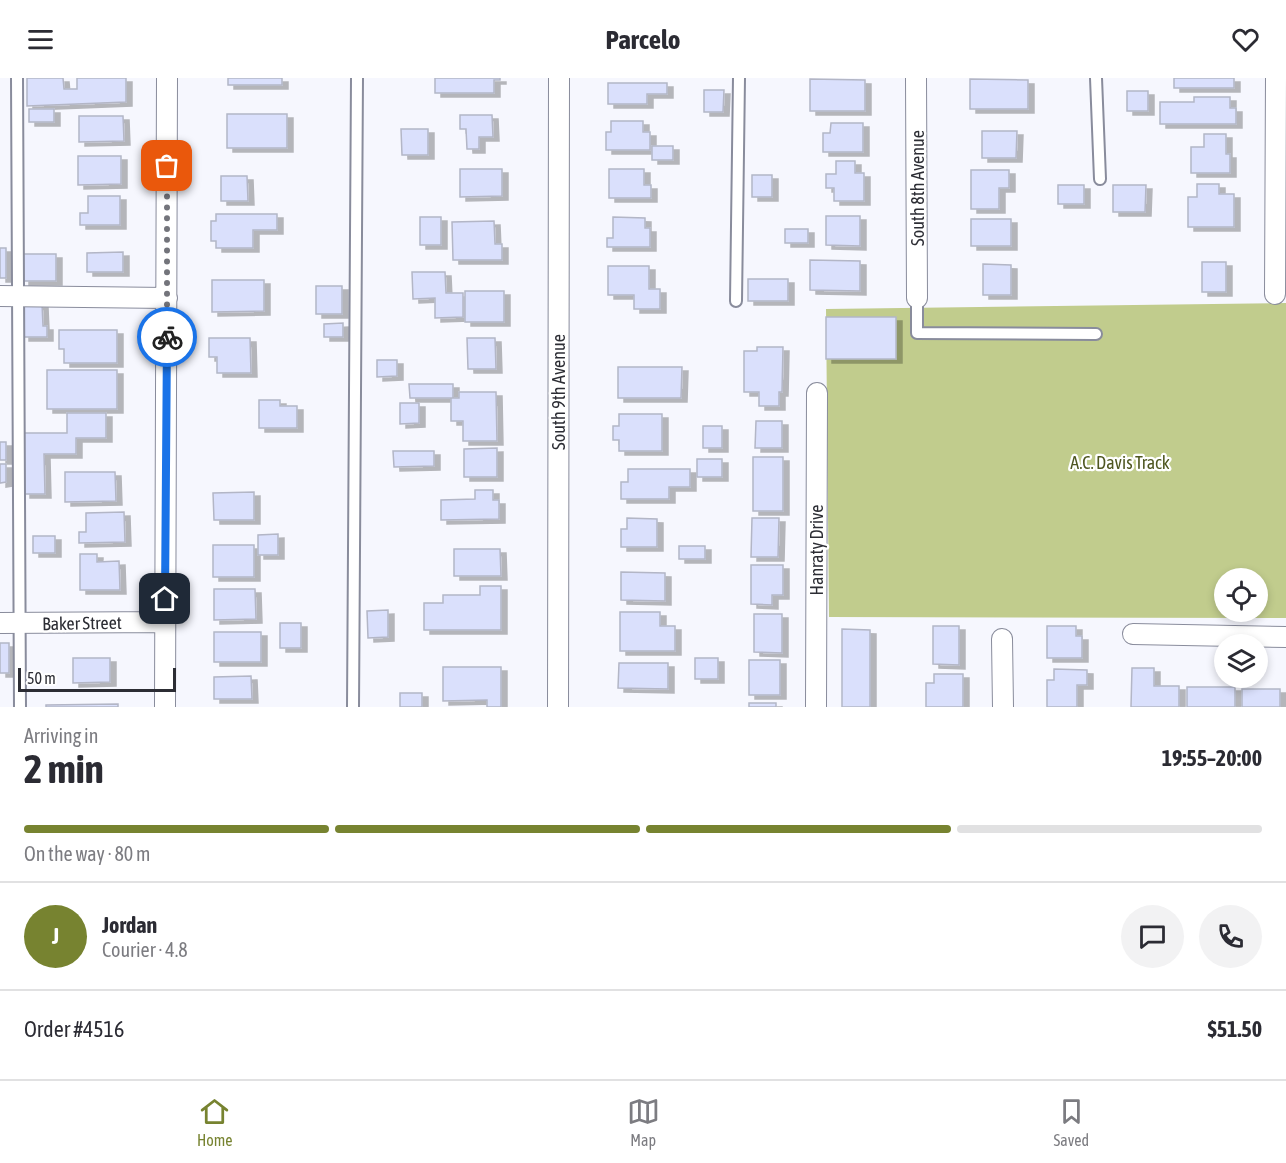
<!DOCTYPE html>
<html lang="en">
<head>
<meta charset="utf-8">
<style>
  :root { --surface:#fff; --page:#f2f2f3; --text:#2b2b33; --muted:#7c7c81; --line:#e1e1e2; --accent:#778330 }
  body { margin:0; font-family:"Asap Condensed",sans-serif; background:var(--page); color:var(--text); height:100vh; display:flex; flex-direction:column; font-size:22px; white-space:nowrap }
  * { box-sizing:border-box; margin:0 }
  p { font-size:20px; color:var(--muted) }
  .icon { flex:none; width:33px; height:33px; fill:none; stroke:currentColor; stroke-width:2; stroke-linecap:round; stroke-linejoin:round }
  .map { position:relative; height:629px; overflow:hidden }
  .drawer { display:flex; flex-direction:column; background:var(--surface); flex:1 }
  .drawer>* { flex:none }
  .fabs { position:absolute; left:1214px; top:490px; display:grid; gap:12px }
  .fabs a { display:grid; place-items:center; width:54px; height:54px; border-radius:50%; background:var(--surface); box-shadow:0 3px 9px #0003; font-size:30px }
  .scale { position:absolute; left:18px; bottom:15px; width:158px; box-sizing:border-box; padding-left:6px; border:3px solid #2c2d34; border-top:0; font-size:16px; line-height:21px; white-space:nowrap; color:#2c2d34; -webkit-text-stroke:4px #fff; paint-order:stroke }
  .pin { position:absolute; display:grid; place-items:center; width:51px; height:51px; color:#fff; margin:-26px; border-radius:12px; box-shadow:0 3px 9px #0006 }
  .courier { position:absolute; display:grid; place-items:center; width:60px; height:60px; margin:-30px; border:4px solid #1a73e8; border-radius:50%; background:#fff; color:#222; box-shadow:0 2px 8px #0007 }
  .head em { font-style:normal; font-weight:700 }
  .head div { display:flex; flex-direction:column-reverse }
  .head { display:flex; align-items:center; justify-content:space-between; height:102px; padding:0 24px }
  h1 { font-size:39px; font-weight:700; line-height:45px }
  .bar { display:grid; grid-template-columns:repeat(4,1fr); gap:9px 6px; align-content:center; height:72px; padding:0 24px }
  .bar i { height:8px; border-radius:4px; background:var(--line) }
  .bar .active { background:var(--accent) }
  .bar p { grid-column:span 4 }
  .line { display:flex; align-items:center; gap:15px; padding:0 24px; border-top:2px solid var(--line) }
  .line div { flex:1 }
  .round { display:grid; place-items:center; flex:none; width:63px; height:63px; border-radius:32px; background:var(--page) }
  header { display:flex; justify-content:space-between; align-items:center; height:78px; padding:0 24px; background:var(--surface); font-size:27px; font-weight:700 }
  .menu { display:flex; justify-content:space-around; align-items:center; height:84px; border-top:2px solid var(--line); background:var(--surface); font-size:16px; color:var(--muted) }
  .menu a { display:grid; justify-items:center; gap:3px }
  .menu .active { color:var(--accent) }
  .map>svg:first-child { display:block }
  .green { fill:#c1cc8d; fill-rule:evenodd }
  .building { fill:#dae0fc; stroke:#b3b6c6; stroke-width:1.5; filter:url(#shadow) }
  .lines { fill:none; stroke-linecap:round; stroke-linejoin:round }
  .lane-casing { stroke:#898c9c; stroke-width:14 }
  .street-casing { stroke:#898c9c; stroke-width:22 }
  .lane { stroke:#fff; stroke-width:10 }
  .street { stroke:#fff; stroke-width:20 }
  .done { stroke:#73747b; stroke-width:6; stroke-dasharray:0 10.8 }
  .route { stroke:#1a73e8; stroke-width:8 }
  .labels { text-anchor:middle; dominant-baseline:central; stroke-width:4.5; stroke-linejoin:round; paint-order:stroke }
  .street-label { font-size:18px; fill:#2c2d34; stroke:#fff }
  .park-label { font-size:18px; fill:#4e5620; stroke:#fff }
</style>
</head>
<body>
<header><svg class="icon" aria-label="menu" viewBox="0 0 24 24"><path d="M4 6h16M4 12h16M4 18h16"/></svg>Parcelo<svg class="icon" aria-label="heart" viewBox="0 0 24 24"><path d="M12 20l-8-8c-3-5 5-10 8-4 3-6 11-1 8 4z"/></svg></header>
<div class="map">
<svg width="1286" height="629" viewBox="0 0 1286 629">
  <defs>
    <filter id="shadow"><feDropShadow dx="6" dy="4" stdDeviation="0" flood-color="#0004"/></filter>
  </defs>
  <rect width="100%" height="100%" fill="#f6f7fe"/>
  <path class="green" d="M 1286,225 L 1286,540 L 829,539 L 826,231 ZM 1224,501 L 1257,501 L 1257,534 L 1224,534 Z"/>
  <path class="building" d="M 27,0 L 63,0 L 64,11 L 77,11 L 77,0 L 126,0 L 126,24 L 27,28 Z
    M 228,0 L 282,0 L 282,7 L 228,7 Z
    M 435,0 L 500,0 L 500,2 L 494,2 L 494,15 L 435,15 Z
    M 1174,0 L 1234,0 L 1234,10 L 1174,10 Z
    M 810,1 L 865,2 L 865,33 L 810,33 Z
    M 970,1 L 1028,2 L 1028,31 L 970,31 Z
    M 608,5 L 667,5 L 667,16 L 647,16 L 647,26 L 608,26 Z
    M 704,12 L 724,12 L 723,34 L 704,34 Z
    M 1127,13 L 1148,13 L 1148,33 L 1127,33 Z
    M 1194,19 L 1230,19 L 1230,30 L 1236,30 L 1236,46 L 1160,46 L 1160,24 L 1194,24 Z
    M 29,31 L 54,31 L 54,44 L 29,44 Z
    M 227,36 L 287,36 L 287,70 L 227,70 Z
    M 460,37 L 492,37 L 493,59 L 479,59 L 479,71 L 467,71 L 466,51 L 460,51 Z
    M 79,38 L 123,38 L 124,63 L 79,64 Z
    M 611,43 L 643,43 L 643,54 L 650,54 L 650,72 L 606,72 L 606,54 L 611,54 Z
    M 831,45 L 863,45 L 863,74 L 823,74 L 823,55 L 830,55 Z
    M 401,51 L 428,51 L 428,77 L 402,77 Z
    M 982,53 L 1017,53 L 1016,80 L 982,80 Z
    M 1204,56 L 1226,56 L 1226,76 L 1230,76 L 1230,95 L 1191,95 L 1191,69 L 1204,69 Z
    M 652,68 L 673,68 L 673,82 L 652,82 Z
    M 78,78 L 121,78 L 121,106 L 78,107 Z
    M 836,83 L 855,83 L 855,95 L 864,95 L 864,123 L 834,123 L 834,110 L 826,110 L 826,96 L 836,96 Z
    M 460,91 L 502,91 L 502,118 L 460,119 Z
    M 609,91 L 644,91 L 644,107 L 651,107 L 651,120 L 609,120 Z
    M 971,92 L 1009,92 L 1009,110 L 999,110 L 999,131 L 971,131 Z
    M 752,97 L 772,97 L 772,119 L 752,119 Z
    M 221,98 L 247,98 L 248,123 L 221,123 Z
    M 1197,106 L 1219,106 L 1219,116 L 1234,116 L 1234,149 L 1188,149 L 1188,119 L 1197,119 Z
    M 1058,107 L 1084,107 L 1084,126 L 1058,126 Z
    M 1113,107 L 1146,107 L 1145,134 L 1113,134 Z
    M 88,118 L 120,118 L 120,147 L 80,147 L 80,135 L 88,135 Z
    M 216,136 L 277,136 L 277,152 L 253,152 L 253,170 L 216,170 L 216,163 L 211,163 L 211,143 L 216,143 Z
    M 826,138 L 860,138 L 860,168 L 826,167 Z
    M 420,139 L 441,139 L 441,167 L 420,167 Z
    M 613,139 L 645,140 L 645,150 L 650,150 L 650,169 L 607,169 L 607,160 L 613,160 Z
    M 971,141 L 1011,141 L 1011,168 L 971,168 Z
    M 494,143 L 495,166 L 502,166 L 502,182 L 453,182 L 452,144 Z
    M 785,151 L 808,151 L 808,165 L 785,165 Z
    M 0,170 L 6,170 L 6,200 L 0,200 Z
    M 123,174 L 123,194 L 87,194 L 87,175 Z
    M 23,176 L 56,176 L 56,203 L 23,203 Z
    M 810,182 L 860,183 L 860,213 L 810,212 Z
    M 1202,184 L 1226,184 L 1226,214 L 1202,214 Z
    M 983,186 L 1011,187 L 1011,217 L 983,217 Z
    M 608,188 L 649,188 L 649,211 L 660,211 L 660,231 L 634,231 L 634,217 L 608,217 Z
    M 412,194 L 445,194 L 446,215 L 463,215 L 463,239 L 435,240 L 435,220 L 413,221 Z
    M 748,201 L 788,201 L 788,223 L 748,223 Z
    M 212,202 L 264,202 L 264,233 L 212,234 Z
    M 316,208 L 342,208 L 342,236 L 316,236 Z
    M 465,213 L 504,213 L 504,244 L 465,244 Z
    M 23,226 L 42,226 L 43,248 L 47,248 L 47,259 L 23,259 Z
    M 826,239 L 896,239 L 896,281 L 826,281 Z
    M 343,245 L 343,259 L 324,259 L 324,246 Z
    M 59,252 L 117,252 L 117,285 L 64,285 L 64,271 L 59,271 Z
    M 209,260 L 250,260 L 251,295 L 217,295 L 217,279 L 209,279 Z
    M 467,260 L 495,260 L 496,291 L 468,291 Z
    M 757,269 L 783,269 L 782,314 L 779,314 L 779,328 L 759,328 L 759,314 L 744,314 L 744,273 L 757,273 Z
    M 377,282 L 397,282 L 397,298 L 377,299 Z
    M 618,289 L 682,289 L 681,320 L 618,320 Z
    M 47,292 L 117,292 L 117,331 L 47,331 Z
    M 409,306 L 453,306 L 453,320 L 410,320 Z
    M 459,314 L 496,314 L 497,363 L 463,363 L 463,343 L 451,343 L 451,320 L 459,320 Z
    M 259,322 L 280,322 L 280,328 L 297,328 L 297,350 L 259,350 Z
    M 400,325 L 419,325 L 419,345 L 400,346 Z
    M 67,335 L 106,335 L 106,360 L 76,360 L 76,376 L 44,376 L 45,416 L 24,416 L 24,355 L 67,355 Z
    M 619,336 L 662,336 L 662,373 L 619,373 L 619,362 L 613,362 L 613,348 L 619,348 Z
    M 756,343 L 782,343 L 782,370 L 755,370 Z
    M 703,348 L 722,348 L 722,370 L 703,370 Z
    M 0,364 L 6,364 L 6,382 L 0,382 Z
    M 497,370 L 497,399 L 464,399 L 464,371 Z
    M 393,373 L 434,373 L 434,388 L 394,389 Z
    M 753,379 L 783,379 L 783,433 L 753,433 Z
    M 697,381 L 722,381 L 722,399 L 697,399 Z
    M 0,386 L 6,386 L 6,404 L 0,405 Z
    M 628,391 L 690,391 L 690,409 L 669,409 L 669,421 L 621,421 L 621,404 L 628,404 Z
    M 65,394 L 115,394 L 116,423 L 65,424 Z
    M 475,412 L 493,412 L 493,422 L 499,422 L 499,441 L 441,442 L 441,422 L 475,421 Z
    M 254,414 L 254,442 L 214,442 L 213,415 Z
    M 124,434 L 125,464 L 79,465 L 79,454 L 86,454 L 86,435 Z
    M 627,440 L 657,441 L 657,469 L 621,469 L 621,451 L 627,451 Z
    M 752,440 L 779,440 L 778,479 L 751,479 Z
    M 278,456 L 278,477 L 258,477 L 258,457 Z
    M 33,458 L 55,458 L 55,475 L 33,475 Z
    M 213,467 L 254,467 L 254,499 L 213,499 Z
    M 679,468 L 705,468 L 705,481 L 679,481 Z
    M 454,471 L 500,471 L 501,498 L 454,498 Z
    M 80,476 L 97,476 L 97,484 L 119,483 L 120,512 L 80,512 Z
    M 751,487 L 783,487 L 783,517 L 772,517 L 772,527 L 751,526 Z
    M 621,494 L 665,495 L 665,523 L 621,522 Z
    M 480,508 L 501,508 L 501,552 L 424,552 L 424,525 L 443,525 L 443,517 L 480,517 Z
    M 214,511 L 255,511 L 256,541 L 214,542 Z
    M 388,532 L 388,559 L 368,560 L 367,533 Z
    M 620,534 L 660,534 L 660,548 L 675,548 L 675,573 L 620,573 Z
    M 754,536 L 782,536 L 782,575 L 754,574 Z
    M 280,545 L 301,545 L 301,570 L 280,570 Z
    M 933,548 L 959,548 L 959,587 L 933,586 Z
    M 1047,548 L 1076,548 L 1076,558 L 1082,558 L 1082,580 L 1047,580 Z
    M 842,551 L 870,552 L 870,629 L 842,629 Z
    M 214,554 L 261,554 L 261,584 L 214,584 Z
    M 0,565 L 9,565 L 9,595 L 0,595 Z
    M 73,580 L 110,580 L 110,604 L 73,605 Z
    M 695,580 L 718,580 L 718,601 L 695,601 Z
    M 749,582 L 780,582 L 780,617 L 749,617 Z
    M 619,585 L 668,585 L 668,611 L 618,610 Z
    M 443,589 L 501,589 L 501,629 L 487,629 L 487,622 L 443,623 Z
    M 1132,590 L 1154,590 L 1154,608 L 1179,608 L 1179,629 L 1131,629 Z
    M 1054,591 L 1087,592 L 1087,607 L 1077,607 L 1077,629 L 1047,629 L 1047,602 L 1054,602 Z
    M 934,596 L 963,596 L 963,629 L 926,629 L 926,605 L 934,605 Z
    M 251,598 L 252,621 L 214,621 L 214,599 Z
    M 1187,609 L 1235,609 L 1235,629 L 1187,629 Z
    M 1242,611 L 1280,611 L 1280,629 L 1242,629 Z
    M 400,615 L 422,615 L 422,629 L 400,629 Z
    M 749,625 L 776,625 L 776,629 L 749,629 Z
    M 118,626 L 118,629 L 46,629 L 46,627 Z"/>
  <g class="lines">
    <g class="lane-casing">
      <path id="lane" d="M 17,0 L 20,629
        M 1096,0 L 1100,101
        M 917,220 L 917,255 L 1096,256
        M 736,223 L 739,0
        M 353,629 L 357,0"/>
    </g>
    <g class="street-casing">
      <path id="street" d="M 916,0 L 917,220
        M 1275,216 L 1276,0
        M 0,218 L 167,220
        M 0,545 L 165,544
        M 1133,556 L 1286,559
        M 1002,561 L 1003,629
        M 165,629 L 167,0
        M 558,629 L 559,0
        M 816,629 L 817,315"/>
    </g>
    <use href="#lane" class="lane"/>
    <use href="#street" class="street"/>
  </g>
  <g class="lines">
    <path class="done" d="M 167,259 L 167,88"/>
    <path class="route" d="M 165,521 L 167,259"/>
  </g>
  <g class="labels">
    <g class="street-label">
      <text transform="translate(917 110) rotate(-90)">South 8th Avenue</text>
      <text transform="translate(558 314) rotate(-90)">South 9th Avenue</text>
      <text transform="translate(816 472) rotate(-90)">Hanraty Drive</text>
      <text transform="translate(82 545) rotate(-1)">Baker Street</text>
    </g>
    <g class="park-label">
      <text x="1120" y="384">A.C. Davis Track</text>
    </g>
  </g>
</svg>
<div class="fabs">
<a><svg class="icon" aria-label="locate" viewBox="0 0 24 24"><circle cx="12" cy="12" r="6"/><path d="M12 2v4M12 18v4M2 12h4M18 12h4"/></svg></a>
<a><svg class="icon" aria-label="layers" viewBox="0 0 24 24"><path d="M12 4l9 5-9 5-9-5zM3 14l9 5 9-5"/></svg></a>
</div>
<div class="scale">50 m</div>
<div class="pin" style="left:167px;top:88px;background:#ea580c"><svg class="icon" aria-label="bag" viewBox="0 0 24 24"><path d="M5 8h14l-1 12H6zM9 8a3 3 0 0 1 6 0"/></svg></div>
<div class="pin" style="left:165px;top:521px;background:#1f2937"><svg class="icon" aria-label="home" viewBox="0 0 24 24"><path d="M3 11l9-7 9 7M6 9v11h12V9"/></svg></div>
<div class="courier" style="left:167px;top:259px"><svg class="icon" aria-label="bike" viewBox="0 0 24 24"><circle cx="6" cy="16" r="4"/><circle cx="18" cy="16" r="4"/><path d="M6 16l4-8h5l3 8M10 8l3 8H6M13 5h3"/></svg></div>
</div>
<section class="drawer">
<div class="head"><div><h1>2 min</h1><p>Arriving in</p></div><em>19:55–20:00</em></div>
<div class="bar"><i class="active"></i><i class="active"></i><i class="active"></i><i></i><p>On the way · 80 m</p></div>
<div class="line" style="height:108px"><b class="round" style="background:var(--accent);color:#fff">J</b><div><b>Jordan</b><p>Courier · 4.8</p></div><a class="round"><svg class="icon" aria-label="chat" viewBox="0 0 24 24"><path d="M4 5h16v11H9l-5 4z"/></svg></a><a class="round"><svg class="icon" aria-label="phone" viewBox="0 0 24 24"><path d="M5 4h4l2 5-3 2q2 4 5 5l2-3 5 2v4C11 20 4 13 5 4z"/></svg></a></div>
<div class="line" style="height:78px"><div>Order #4516</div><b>$51.50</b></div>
</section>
<nav class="menu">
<a class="active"><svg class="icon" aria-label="home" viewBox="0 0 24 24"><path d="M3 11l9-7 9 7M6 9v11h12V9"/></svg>Home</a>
<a><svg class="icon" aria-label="map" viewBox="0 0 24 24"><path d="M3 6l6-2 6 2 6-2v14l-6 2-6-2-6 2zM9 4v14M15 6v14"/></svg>Map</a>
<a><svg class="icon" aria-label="saved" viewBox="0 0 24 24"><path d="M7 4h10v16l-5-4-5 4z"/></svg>Saved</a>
</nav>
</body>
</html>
